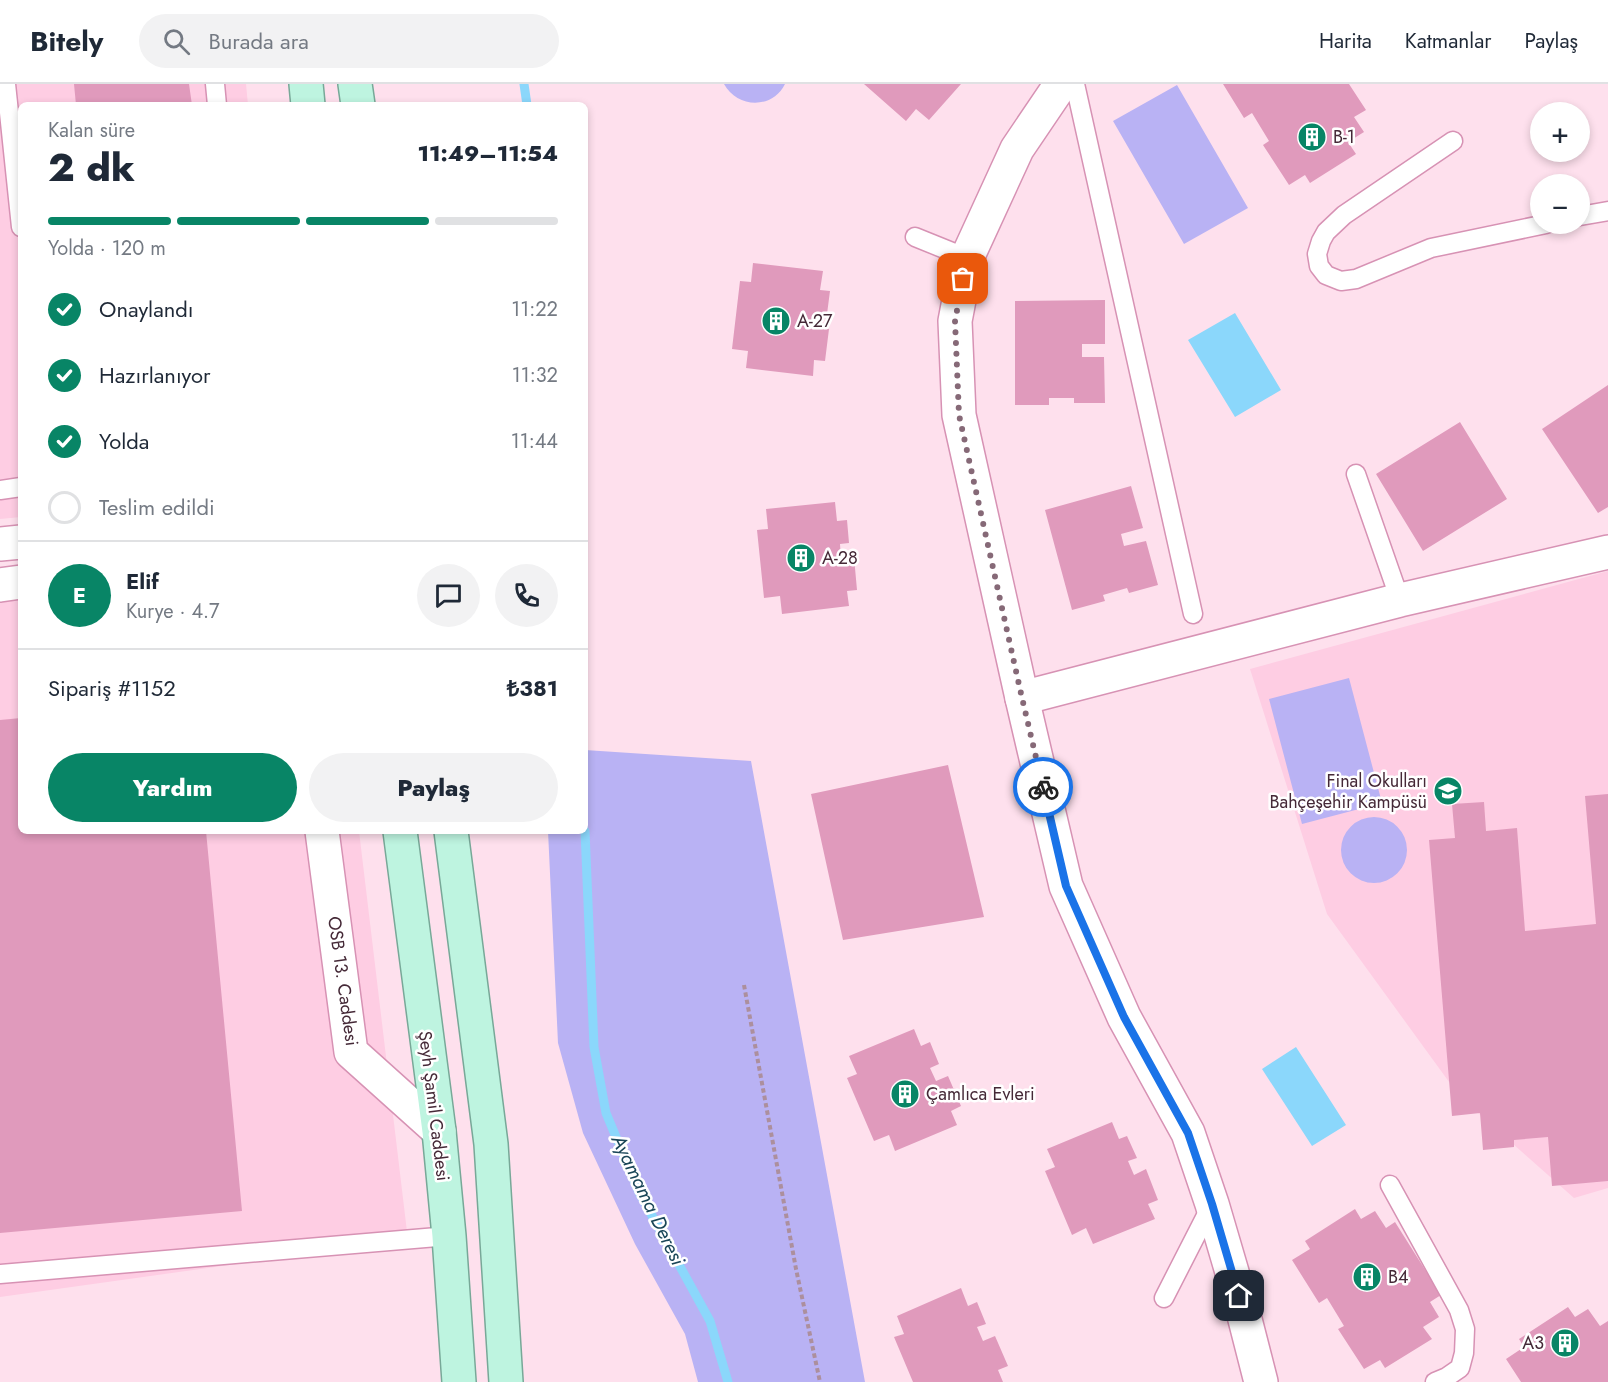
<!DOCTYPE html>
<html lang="tr">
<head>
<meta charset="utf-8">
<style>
  :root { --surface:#fff; --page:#f2f2f3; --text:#1f2937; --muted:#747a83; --line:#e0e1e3; --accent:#088566 }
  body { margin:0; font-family:Jost,sans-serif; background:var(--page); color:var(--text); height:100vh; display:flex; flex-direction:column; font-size:22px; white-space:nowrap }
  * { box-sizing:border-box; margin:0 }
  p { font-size:20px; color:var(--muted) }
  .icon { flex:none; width:33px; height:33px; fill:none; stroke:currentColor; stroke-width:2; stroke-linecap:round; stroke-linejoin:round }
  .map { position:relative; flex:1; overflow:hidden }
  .details { position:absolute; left:18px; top:18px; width:570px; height:732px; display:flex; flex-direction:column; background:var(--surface); border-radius:9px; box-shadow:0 3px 9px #0003 }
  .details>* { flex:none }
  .fabs { position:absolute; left:1530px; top:18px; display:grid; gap:12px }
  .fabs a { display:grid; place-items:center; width:60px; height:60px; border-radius:50%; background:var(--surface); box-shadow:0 3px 9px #0003; font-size:30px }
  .pin { position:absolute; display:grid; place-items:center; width:51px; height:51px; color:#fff; margin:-26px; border-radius:12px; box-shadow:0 3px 9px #0006 }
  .courier { position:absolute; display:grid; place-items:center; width:60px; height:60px; margin:-30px; border:4px solid #1a73e8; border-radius:50%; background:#fff; color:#222; box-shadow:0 2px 8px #0007 }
  .summary em { font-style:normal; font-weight:800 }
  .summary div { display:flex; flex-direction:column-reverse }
  .summary { display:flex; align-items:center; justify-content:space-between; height:102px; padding:0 30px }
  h1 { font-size:39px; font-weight:800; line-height:45px }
  .bar { display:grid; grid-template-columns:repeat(4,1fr); gap:9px 6px; align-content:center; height:72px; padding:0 30px }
  .bar i { height:8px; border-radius:4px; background:var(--line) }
  .bar .active { background:var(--accent) }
  .bar p { grid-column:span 4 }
  .line { display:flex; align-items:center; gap:15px; padding:0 30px; border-top:2px solid var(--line) }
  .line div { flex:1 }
  .round { display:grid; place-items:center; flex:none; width:63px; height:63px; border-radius:32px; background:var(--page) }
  ol { padding:0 30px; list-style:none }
  li { display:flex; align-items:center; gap:18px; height:66px }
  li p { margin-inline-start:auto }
  li .icon { padding:6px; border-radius:50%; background:var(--accent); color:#fff; stroke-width:4 }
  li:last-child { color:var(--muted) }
  li i { width:33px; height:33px; border:3px solid var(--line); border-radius:50% }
  .button { display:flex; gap:12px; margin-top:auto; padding:12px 30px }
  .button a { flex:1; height:69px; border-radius:36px; background:var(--accent); color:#fff; font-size:24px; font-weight:800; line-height:69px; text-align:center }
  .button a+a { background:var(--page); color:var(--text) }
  header { display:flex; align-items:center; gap:36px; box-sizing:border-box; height:84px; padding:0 30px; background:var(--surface); border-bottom:2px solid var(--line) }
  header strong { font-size:28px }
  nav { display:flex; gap:33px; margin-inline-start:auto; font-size:21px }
  .search { width:420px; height:54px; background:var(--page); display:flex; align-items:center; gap:15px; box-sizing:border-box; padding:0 21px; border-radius:33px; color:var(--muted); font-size:22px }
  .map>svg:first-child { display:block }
  .built { fill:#fecde3 }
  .green { fill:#b9b2f4 }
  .water { fill:#8bd7fb }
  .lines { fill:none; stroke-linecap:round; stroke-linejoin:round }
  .stream { stroke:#8bd7fb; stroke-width:9 }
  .building { fill:#e09abc }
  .service-casing { stroke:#d792b4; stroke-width:21 }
  .minor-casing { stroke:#d792b4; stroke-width:36 }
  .tertiary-casing { stroke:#d792b4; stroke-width:36 }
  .primary-casing { stroke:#78a898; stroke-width:36 }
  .path { stroke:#ac8f9d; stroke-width:4; stroke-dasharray:4.5 3; stroke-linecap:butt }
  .service { stroke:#fff; stroke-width:18 }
  .minor { stroke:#fff; stroke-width:33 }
  .tertiary { stroke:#fff; stroke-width:33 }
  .primary { stroke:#bef4e0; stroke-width:33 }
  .done { stroke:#866977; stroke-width:6; stroke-dasharray:0 10.8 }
  .route { stroke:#1a73e8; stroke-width:8 }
  .labels { text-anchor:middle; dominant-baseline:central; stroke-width:5; stroke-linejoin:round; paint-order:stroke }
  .poi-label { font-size:18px; fill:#452937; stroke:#fff; text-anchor:start }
  .street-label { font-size:18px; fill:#452937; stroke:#fff }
  .water-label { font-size:20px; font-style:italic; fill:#1a4658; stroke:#fff }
</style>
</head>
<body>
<header>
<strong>Bitely</strong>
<div class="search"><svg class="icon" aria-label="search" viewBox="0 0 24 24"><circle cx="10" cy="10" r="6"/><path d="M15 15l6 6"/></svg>Burada ara</div>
<nav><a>Harita</a><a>Katmanlar</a><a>Paylaş</a></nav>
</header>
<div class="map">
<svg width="1608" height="1298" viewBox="0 0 1608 1298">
  <rect width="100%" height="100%" fill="#fee0ed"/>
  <path class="built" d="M 0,0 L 246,0 L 248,21 L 21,21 L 21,433 L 0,435 Z
    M 1608,487 L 1608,1104 L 1574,1114 L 1460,1013 L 1327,830 L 1250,585 Z
    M 21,511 L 21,747 L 359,747 L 408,1156 L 0,1213 L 0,513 Z"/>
  <path class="green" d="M 724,0 L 785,0 C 772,26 737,24 724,0 Z
    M 1177,1 L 1248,124 L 1184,160 L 1113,37 Z
    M 1349,594 L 1382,719 L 1302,740 L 1269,615 Z
    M 585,666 L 751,677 L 865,1298 L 698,1298 L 685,1250 L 635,1160 L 583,1049 L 558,959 L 548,747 L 585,747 Z
    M1341 766a33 33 0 1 1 66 0a33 33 0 1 1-66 0Z"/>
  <path class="water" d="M 1235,229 L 1281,306 L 1235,333 L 1188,256 Z
    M 1296,963 L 1346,1041 L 1312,1062 L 1262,985 Z"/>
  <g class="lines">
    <path class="stream" d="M 524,0 L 527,21
      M 585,747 L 594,963 L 606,1029 L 639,1108 L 710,1237 L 728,1298"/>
  </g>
  <path class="building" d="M 74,0 L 189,0 L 192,21 L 76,21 Z
    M 864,0 L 961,0 L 929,36 L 916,25 L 906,37 Z
    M 1223,0 L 1349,0 L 1366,26 L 1354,33 L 1364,48 L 1348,58 L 1356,70 L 1310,99 L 1305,91 L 1289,101 L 1263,61 L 1269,57 L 1252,29 L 1244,34 Z
    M 753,179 L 823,187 L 820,206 L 830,207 L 827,230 L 818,229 L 816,244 L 829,245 L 825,277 L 814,276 L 813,292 L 746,284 L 748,267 L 732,265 L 740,197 L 751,198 Z
    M 1105,216 L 1105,260 L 1082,260 L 1082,273 L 1104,273 L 1105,319 L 1074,319 L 1074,314 L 1049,314 L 1049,321 L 1015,321 L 1015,217 Z
    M 1608,301 L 1608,423 L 1598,429 L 1542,345 Z
    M 1460,338 L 1507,415 L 1423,467 L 1376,390 Z
    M 1131,402 L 1143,444 L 1121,450 L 1124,462 L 1146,457 L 1158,501 L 1129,509 L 1127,504 L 1103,511 L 1105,517 L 1072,526 L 1045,426 Z
    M 835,418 L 837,437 L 847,436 L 849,459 L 840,460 L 841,475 L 854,473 L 857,506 L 847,507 L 849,522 L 782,530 L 780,512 L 764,514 L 757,446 L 768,445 L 766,425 Z
    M 21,634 L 21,747 L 206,747 L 242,1127 L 0,1149 L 0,636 Z
    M 948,681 L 984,833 L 843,856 L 811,710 Z
    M 1608,710 L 1608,1097 L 1552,1102 L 1548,1053 L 1514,1056 L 1514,1063 L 1483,1066 L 1480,1029 L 1452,1032 L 1429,756 L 1455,754 L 1452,720 L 1484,718 L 1486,747 L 1517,744 L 1525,847 L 1596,840 L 1585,712 Z
    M 914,945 L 921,962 L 930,958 L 939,980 L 930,984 L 936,997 L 948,992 L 961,1022 L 951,1027 L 957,1041 L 895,1067 L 889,1051 L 874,1057 L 847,994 L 857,990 L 849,972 Z
    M 1112,1038 L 1119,1055 L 1127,1052 L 1137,1074 L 1128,1077 L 1134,1091 L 1146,1085 L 1158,1116 L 1148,1120 L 1155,1135 L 1093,1160 L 1086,1144 L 1072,1151 L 1045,1087 L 1055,1083 L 1047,1065 Z
    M 1355,1125 L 1361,1135 L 1375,1127 L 1386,1144 L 1395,1138 L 1441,1211 L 1430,1218 L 1439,1233 L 1423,1243 L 1432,1255 L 1385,1284 L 1380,1276 L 1364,1285 L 1338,1245 L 1344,1242 L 1327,1214 L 1319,1219 L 1292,1176 L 1310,1165 L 1305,1157 Z
    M 961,1204 L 968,1222 L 977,1218 L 986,1240 L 977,1243 L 983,1257 L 995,1252 L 1008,1282 L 998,1286 L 1003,1298 L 913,1298 L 894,1253 L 904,1250 L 897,1232 Z
    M 1568,1223 L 1575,1233 L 1588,1225 L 1600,1242 L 1608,1237 L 1608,1298 L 1521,1298 L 1506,1275 L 1524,1263 L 1519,1255 Z"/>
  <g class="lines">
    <g class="service-casing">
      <path id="service" d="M 6,0 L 21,143
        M 215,0 L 217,21
        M 1075,0 L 1193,530
        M 1453,57 L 1344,131 L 1326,148 L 1321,157 L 1317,170 L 1319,182 L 1326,191 L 1341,197 L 1356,195 L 1431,164 L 1546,140
        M 1580,132 L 1608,127
        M 915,153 L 967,174
        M 1356,390 L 1400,516
        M 0,406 L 21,403
        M 1390,1101 L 1459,1226 L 1465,1245 L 1464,1269 L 1460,1284 L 1447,1293 L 1435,1298
        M 0,1190 L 449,1152
        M 1164,1214 L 1212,1120"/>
    </g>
    <g class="minor-casing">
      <path id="minor" d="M 1022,614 L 1400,516 L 1608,468"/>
    </g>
    <g class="tertiary-casing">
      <path id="tertiary" d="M 1061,0 L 1017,65 L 967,174 L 955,237 L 959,331 L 1022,614 L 1066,802 L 1124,933 L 1188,1049 L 1212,1120 L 1239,1212 L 1261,1298
        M 0,460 L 21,458
        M 0,501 L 21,498
        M 322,747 L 351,968 L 439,1047"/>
    </g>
    <g class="primary-casing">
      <path id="primary" d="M 306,0 L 308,21
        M 355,0 L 358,21
        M 400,747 L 439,1047 L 449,1152 L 459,1298
        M 451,747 L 491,1060 L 506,1298"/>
    </g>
    <path class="path" d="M 744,901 L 796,1185 L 820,1298"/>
    <use href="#service" class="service"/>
    <use href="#minor" class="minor"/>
    <use href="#tertiary" class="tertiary"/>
    <use href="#primary" class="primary"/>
  </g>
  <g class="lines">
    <path class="done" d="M 963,195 L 955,237 L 959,331 L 1022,614 L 1043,703"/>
    <path class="route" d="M 1043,703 L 1066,802 L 1124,933 L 1188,1049 L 1212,1120 L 1239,1212"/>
  </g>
  <defs>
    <g id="building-disc" transform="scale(1.5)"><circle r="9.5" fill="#088566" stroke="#fff"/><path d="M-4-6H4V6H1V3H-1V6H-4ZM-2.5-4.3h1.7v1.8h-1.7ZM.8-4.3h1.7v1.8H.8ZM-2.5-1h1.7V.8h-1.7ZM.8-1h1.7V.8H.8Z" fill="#fff"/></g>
    <g id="school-disc" transform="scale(1.5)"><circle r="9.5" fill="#088566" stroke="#fff"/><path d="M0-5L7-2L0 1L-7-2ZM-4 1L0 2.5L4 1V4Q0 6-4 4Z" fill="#fff"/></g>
  </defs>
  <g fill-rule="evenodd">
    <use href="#building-disc" x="1312" y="53"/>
    <use href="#building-disc" x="776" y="237"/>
    <use href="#building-disc" x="801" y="474"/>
    <use href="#school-disc" x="1448" y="707"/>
    <use href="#building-disc" x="905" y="1010"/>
    <use href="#building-disc" x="1367" y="1193"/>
    <use href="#building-disc" x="1565" y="1259"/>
  </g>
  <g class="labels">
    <g class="poi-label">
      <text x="1333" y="53">B-1</text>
      <text x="797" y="237">A-27</text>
      <text x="822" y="474">A-28</text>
      <text x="1427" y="697" text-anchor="end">Final Okulları<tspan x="1427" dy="21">Bahçeşehir Kampüsü</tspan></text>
      <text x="926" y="1010">Çamlıca Evleri</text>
      <text x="1388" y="1193">B4</text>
      <text x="1544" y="1259" text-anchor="end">A3</text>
    </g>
    <g class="street-label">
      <text transform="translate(343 897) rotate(82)">OSB 13. Caddesi</text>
      <text transform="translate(434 1022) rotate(83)">Şeyh Şamil Caddesi</text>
    </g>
    <g class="water-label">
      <text transform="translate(648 1116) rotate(64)">Ayamama Deresi</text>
    </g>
  </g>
</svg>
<div class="fabs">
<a>+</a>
<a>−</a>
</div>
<div class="pin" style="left:963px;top:195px;background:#ea580c"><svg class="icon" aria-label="bag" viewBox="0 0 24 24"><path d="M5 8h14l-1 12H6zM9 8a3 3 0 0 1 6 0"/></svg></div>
<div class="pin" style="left:1239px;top:1212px;background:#1f2937"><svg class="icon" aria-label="home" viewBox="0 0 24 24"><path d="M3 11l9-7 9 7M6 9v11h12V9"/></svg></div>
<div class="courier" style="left:1043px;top:703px"><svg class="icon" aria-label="bike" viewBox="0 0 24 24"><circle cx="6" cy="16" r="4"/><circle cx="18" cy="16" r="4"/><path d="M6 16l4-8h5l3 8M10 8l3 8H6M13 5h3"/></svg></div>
<section class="details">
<div class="summary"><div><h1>2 dk</h1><p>Kalan süre</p></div><em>11:49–11:54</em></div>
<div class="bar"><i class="active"></i><i class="active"></i><i class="active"></i><i></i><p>Yolda · 120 m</p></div>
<ol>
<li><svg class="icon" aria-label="check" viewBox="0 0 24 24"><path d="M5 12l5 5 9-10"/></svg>Onaylandı<p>11:22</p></li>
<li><svg class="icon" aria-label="check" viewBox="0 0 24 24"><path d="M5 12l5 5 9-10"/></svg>Hazırlanıyor<p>11:32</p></li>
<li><svg class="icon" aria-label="check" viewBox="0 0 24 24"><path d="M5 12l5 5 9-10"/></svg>Yolda<p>11:44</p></li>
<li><i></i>Teslim edildi</li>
</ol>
<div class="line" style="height:108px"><b class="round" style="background:var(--accent);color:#fff">E</b><div><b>Elif</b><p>Kurye · 4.7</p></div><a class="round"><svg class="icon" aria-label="chat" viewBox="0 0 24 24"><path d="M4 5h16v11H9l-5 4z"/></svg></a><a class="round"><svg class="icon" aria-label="phone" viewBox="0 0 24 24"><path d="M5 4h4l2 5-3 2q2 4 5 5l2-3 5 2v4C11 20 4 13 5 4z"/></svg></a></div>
<div class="line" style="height:78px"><div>Sipariş #1152</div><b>₺381</b></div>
<div class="button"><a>Yardım</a><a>Paylaş</a></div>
</section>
</div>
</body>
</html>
